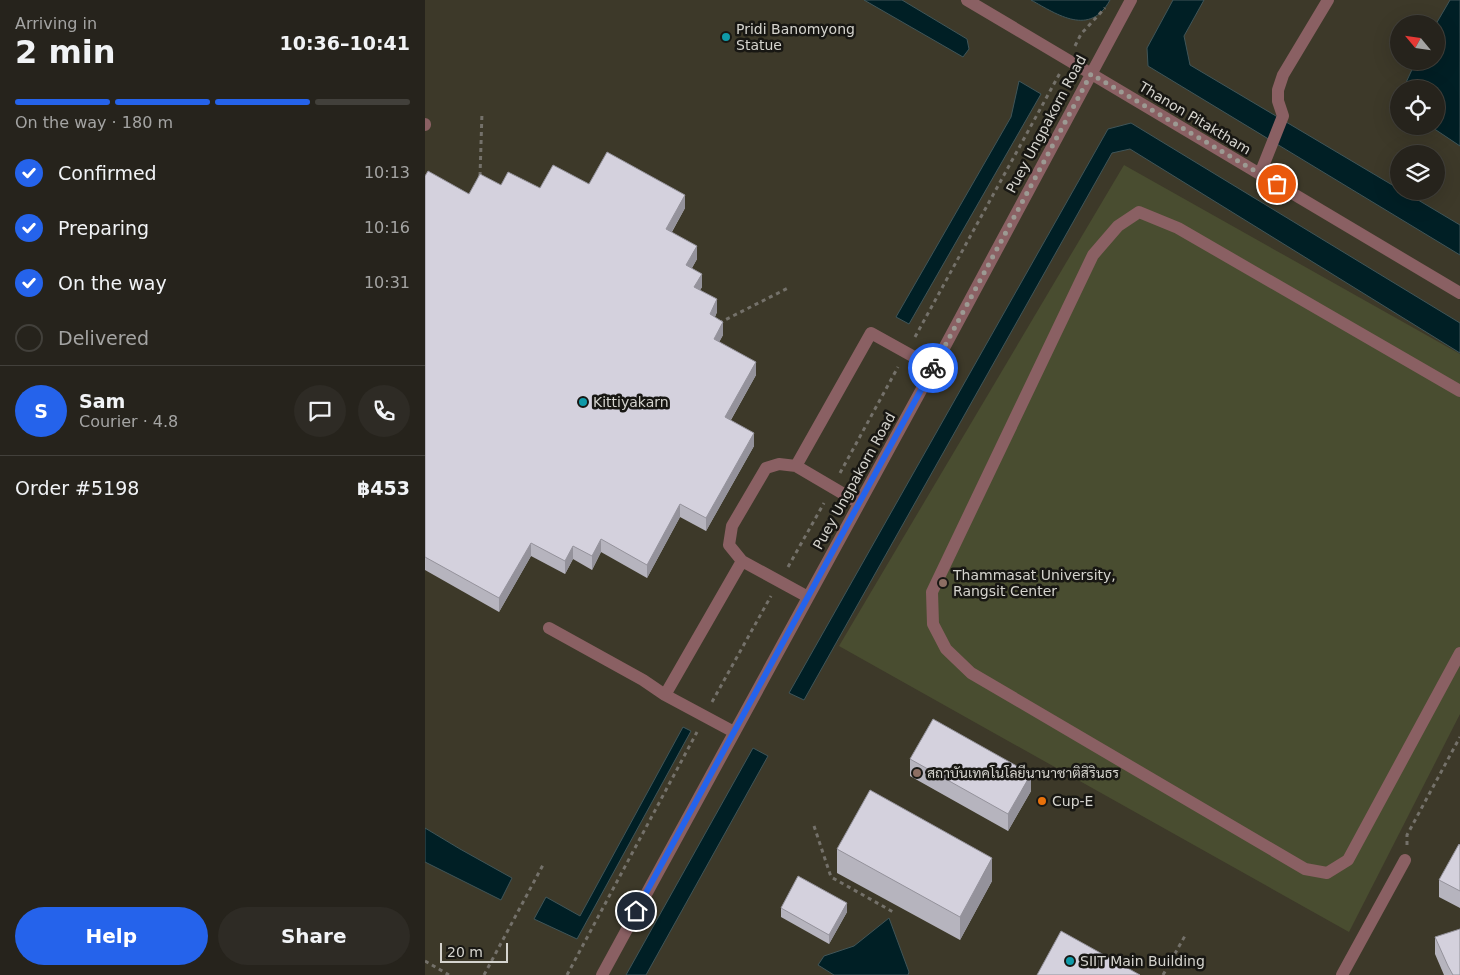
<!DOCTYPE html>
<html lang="en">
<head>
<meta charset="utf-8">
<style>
  :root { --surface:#26231c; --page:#2e2b25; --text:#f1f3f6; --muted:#a4a4a3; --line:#42403b; --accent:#2563eb }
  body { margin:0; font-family:"DejaVu Sans",Sarabun,sans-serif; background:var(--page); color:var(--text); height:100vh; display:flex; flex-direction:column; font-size:19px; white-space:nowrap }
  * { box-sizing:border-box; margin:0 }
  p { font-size:16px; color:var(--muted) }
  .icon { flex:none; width:28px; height:28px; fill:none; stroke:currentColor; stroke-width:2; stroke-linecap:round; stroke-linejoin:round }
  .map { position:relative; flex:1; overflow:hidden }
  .sheet { display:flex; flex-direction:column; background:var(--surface); width:425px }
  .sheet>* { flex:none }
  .needle { width:32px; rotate:299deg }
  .fabs { position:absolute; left:965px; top:15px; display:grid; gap:10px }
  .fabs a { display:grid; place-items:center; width:55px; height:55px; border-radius:50%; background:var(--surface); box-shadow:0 5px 20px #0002,0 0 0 1px var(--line); font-size:25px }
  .scale { position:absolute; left:15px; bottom:12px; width:68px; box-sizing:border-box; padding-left:5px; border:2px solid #d5d4ce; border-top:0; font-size:14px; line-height:18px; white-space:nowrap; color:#d5d4ce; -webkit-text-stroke:4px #181713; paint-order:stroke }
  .pin { position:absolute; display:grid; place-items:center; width:42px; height:42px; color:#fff; margin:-21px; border:2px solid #fff; border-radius:50%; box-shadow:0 1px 5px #0007 }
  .courier { position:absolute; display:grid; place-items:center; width:50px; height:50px; margin:-25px; border:4px solid #2563eb; border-radius:50%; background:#fff; color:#222; box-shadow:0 1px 6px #0007 }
  .headline em { font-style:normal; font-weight:700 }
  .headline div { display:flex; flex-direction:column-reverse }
  .headline { display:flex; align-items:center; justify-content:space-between; height:85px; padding:0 15px }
  h1 { font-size:32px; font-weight:700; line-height:38px }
  .bar { display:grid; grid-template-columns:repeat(4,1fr); gap:8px 5px; align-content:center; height:60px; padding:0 15px }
  .bar i { height:6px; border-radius:4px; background:var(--line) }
  .bar .on { background:var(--accent) }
  .bar p { grid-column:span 4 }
  .line { display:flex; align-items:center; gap:12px; padding:0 15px; border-top:1px solid var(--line) }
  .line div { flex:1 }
  .round { display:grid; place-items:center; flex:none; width:52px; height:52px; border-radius:26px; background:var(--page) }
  ol { padding:0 15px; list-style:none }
  li { display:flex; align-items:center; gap:15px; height:55px }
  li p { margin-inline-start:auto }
  li .icon { padding:5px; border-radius:50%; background:var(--accent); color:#fff; stroke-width:4 }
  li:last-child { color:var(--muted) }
  li i { width:28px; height:28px; border:2px solid var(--line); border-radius:50% }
  .action { display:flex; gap:10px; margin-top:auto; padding:10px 15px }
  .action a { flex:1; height:58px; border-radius:30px; background:var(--accent); color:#fff; font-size:20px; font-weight:700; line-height:58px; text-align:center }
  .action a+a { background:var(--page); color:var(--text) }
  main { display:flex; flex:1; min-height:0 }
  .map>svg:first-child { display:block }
  .built { fill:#3d3929; fill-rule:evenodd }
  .green { fill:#494d30 }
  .water { fill:#001f25; stroke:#405558 }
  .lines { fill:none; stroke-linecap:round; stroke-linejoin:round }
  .path { stroke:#74716a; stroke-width:3; stroke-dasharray:4 4; stroke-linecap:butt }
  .minor { stroke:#8a6063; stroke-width:12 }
  .wall { fill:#b6b4be }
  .shaded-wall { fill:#94929b }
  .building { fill:#d4d1dd; stroke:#94929b }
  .done { stroke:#9c9a93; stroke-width:5; stroke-dasharray:0 9 }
  .route { stroke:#2563eb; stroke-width:6 }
  .culture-dot { fill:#0f9aa8; stroke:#181713; stroke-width:2 }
  .education-dot { fill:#8d6e63; stroke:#181713; stroke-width:2 }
  .food-dot { fill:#e8710a; stroke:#181713; stroke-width:2 }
  .labels { text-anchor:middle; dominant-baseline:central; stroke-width:5; stroke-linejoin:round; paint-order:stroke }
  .poi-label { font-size:14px; fill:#d5d4ce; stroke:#181713; text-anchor:start }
  .street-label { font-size:14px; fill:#d5d4ce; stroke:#181713 }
</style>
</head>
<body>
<main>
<section class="sheet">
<div class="headline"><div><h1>2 min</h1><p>Arriving in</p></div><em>10:36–10:41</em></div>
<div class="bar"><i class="on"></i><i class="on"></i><i class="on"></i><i></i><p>On the way · 180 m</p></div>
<ol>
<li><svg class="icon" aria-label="check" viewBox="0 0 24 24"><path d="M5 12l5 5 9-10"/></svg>Confirmed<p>10:13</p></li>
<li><svg class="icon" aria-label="check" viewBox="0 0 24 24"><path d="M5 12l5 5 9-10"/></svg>Preparing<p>10:16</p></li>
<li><svg class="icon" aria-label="check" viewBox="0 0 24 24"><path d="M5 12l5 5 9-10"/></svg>On the way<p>10:31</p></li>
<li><i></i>Delivered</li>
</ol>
<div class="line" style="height:90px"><b class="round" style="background:var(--accent);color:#fff">S</b><div><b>Sam</b><p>Courier · 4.8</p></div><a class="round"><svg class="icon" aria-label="chat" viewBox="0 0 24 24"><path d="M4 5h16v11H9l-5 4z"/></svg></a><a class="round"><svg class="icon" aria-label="phone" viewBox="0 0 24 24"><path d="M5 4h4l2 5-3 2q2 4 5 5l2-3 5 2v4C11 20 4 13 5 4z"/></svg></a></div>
<div class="line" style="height:65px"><div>Order #5198</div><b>฿453</b></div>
<div class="action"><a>Help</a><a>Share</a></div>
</section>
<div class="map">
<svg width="1035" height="975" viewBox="0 0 1035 975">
  <rect width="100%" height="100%" fill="#322f26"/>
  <path class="built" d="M 0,0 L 1035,0 L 1035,975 L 0,975 ZM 974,24 L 1011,24 L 1011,61 L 974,61 ZM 974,89 L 1011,89 L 1011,126 L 974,126 ZM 974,154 L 1011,154 L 1011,191 L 974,191 Z"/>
  <path class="green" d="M 699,165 L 1035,354 L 1035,714 L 924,932 L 414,646 Z"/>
  <path class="water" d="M 439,0 L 477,0 L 542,39 L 544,49 L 538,57 Z
    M 606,0 L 685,0 C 665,37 633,15 606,0 Z
    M 748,0 L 779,0 L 759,36 L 765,65 L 974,189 L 974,191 L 978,191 L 1035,225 L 1035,255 L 723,66 L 722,48 Z
    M 1025,0 L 1035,0 L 1035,146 L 1005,126 L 1011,126 L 1011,89 L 978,89 L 991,61 L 1011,61 L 1011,24 Z
    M 594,81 L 616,94 L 484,324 L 471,317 L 586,117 Z
    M 706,123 L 1035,323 L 1035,353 L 705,149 L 687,153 L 379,700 L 364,693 L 683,129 Z
    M 258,727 L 266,731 L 152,939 L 109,919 L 121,897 L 155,916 Z
    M 328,748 L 343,756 L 221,975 L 201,975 Z
    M 0,828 L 35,849 L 87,878 L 76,900 L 0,862 Z
    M 464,918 L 484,972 L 483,975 L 409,975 L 393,965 L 399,956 L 429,946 Z"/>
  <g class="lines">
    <path class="path" d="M 650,46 L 656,34 L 680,8
      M 55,176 L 57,112
      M 294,323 L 365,287
      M 490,337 L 635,73
      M 415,473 L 473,367
      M 363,567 L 399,503
      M 287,702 L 346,596
      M 389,826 L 406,877 L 470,913
      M 982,845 L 982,835 L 1035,737
      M 0,961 L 24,975
      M 59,975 L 119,863
      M 142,975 L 272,732
      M 738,975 L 761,934"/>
    <path class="minor" d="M 542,0 L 1035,293
      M 0,124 L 0,125
      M 835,174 L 858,116 L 853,101 L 853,90 L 858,75 L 903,0
      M 1035,391 L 753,228 L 714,212 L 693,226 L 668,255 L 507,592 L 508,624 L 521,649 L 546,673 L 880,869 L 902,873 L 923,860 L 1035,653
      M 371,466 L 434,503
      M 317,561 L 383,597
      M 124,628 L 218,680 L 240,695
      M 309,732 L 240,695 L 317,561 L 304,545 L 307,526 L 341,468 L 354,464 L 371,466 L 446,333 L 509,368
      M 177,975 L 511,363 L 706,0
      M 917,975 L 980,860"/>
  </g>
  <path class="wall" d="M 0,176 L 44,194 L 76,185 L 115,188 L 260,208 L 247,232 L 272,259 L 267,268 L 277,287 L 275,290 L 292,312 L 290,317 L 298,335 L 294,342 L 331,375 L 306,420 L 329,446 L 281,531 L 255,517 L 222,578 L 176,552 L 167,570 L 148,559 L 140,574 L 106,556 L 74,612 L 0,570 Z
    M 485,759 L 606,791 L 583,831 L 485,776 Z
    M 1035,845 L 1035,908 L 1014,897 L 1014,880 Z
    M 412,849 L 567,881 L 535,940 L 412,873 Z
    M 356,908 L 422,912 L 404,944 L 356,917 Z
    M 1010,937 L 1035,975 L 1019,975 L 1010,954 Z"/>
  <path class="shaded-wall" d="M 260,195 L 260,208 L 241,242 L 241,229 Z
    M 272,246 L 272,259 L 261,278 L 261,265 Z
    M 277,274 L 277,287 L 269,301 L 269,287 Z
    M 292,299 L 292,312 L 285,328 L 285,314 Z
    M 298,322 L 298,335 L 289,352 L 289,339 Z
    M 331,362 L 331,375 L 300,430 L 300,417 Z
    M 329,433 L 329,446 L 281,531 L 281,518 Z
    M 255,504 L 255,517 L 222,578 L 222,565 Z
    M 176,539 L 176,552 L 167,570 L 167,556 Z
    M 106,543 L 106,556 L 74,612 L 74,598 Z
    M 148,546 L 148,559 L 140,574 L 140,561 Z
    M 606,774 L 606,791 L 583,831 L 583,814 Z
    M 567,858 L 567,881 L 535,940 L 535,917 Z
    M 422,903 L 422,912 L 404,944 L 404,935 Z"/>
  <path class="building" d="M 182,152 L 260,195 L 241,229 L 272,246 L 261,265 L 277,274 L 269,287 L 292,299 L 285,314 L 298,322 L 289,339 L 331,362 L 300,417 L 329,433 L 281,518 L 255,504 L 222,565 L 176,539 L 167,556 L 148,546 L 140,561 L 106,543 L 74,598 L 0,557 L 0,176 L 3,171 L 44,194 L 55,174 L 76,185 L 83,172 L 115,188 L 128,165 L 164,184 Z
    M 508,719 L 606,774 L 583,814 L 485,759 Z
    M 445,790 L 567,858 L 535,917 L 412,849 Z
    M 1034,844 L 1035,845 L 1035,891 L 1014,880 Z
    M 373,876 L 422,903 L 404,935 L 356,908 Z
    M 1035,929 L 1035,975 L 1028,975 L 1023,966 L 1010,937 Z
    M 636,931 L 715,975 L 612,975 Z"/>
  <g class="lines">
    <path class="done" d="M 508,368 L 666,74 L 852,184"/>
    <path class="route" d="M 211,911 L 508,368"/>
  </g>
  <g class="culture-dot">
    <circle cx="301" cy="37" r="5"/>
    <circle cx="158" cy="402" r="5"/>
    <circle cx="645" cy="961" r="5"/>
  </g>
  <g class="education-dot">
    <circle cx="518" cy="583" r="5"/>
    <circle cx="492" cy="773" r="5"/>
  </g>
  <circle class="food-dot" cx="617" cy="801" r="5"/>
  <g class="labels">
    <g class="poi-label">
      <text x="311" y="29">Pridi Banomyong<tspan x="311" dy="16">Statue</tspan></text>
      <text x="168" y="402">Kittiyakarn</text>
      <text x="528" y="575">Thammasat University,<tspan x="528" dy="16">Rangsit Center</tspan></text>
      <text x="502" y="773">สถาบันเทคโนโลยีนานาชาติสิรินธร</text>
      <text x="627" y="801">Cup-E</text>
      <text x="655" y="961">SIIT Main Building</text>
    </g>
    <g class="street-label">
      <text transform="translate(770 118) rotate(31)">Thanon Pitaktham</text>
      <text transform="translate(621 124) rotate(-62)">Puey Ungpakorn Road</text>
      <text transform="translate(429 481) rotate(-61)">Puey Ungpakorn Road</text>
    </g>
  </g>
</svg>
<div class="fabs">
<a><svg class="needle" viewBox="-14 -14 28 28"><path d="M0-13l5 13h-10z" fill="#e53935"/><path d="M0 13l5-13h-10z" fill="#a4a4a3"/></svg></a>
<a><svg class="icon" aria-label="locate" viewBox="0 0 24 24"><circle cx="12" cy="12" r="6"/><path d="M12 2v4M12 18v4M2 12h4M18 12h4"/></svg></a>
<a><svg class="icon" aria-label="layers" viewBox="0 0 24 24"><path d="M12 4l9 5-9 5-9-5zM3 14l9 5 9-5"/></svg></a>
</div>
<div class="scale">20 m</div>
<div class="pin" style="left:852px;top:184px;background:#ea580c"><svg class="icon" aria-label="bag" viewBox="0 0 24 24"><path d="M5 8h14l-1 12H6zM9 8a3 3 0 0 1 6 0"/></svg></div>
<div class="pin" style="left:211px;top:911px;background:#1f2937"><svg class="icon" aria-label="home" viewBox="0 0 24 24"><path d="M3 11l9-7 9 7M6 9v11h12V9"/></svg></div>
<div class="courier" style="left:508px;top:368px"><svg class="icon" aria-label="bike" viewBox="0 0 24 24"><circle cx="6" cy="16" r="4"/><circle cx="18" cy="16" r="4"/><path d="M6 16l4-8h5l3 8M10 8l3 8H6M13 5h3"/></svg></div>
</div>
</main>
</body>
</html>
